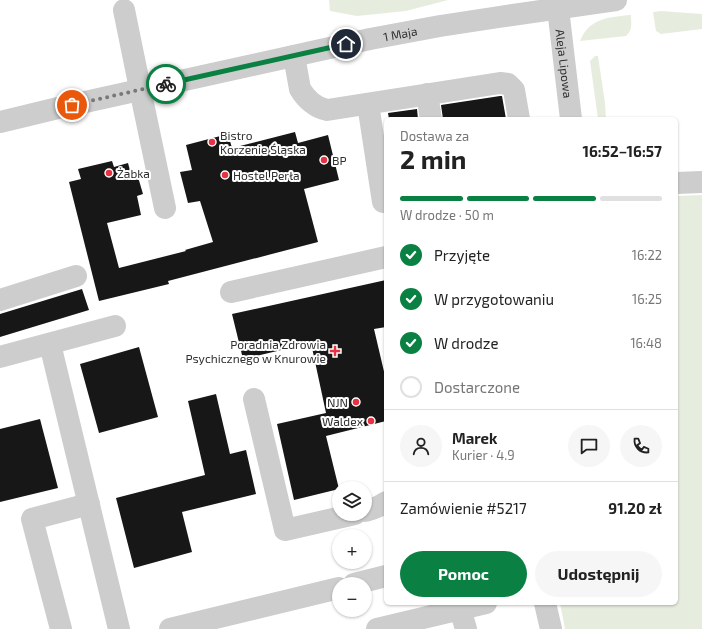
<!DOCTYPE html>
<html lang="pl">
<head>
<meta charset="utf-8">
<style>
  :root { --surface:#fff; --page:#f6f6f6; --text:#222; --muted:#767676; --line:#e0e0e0; --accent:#0b8043 }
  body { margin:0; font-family:"Exo 2",sans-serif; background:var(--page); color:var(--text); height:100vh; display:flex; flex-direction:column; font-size:15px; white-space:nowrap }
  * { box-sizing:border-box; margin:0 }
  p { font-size:13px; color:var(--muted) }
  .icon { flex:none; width:22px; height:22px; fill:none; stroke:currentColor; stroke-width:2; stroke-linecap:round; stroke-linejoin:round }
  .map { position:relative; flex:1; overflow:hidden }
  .sheet { position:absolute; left:384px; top:117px; width:294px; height:488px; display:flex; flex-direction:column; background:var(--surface); border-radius:6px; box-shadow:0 1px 3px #0004 }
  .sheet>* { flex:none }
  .buttons { position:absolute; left:332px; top:481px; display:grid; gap:8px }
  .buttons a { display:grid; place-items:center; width:40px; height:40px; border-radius:50%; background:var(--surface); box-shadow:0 1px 3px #0004; font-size:20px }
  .pin { position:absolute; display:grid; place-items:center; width:34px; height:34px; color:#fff; margin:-17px; border:2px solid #fff; border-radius:50%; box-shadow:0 1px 4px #0007 }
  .courier { position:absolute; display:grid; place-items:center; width:40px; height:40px; margin:-20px; border:3px solid #0b8043; border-radius:50%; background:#fff; color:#222; box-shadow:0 1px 5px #0007 }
  .head em { font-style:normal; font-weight:700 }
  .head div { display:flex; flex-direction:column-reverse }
  .head { display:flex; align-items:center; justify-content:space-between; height:68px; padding:0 16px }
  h1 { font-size:26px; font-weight:700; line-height:30px }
  .bar { display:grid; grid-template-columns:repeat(4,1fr); gap:6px 4px; align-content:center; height:48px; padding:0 16px }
  .bar i { height:5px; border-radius:3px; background:var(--line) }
  .bar .current { background:var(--accent) }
  .bar p { grid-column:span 4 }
  .line { display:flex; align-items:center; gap:10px; padding:0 16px; border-top:1px solid var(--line) }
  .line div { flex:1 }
  .round { display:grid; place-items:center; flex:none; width:42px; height:42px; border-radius:21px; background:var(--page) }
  ol { padding:0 16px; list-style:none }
  li { display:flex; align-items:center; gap:12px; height:44px }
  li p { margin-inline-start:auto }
  li .icon { padding:4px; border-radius:50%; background:var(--accent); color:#fff; stroke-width:4 }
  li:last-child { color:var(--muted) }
  li i { width:22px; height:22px; border:2px solid var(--line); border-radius:50% }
  .primary-button { display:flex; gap:8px; margin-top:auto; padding:8px 16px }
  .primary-button a { flex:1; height:46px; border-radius:24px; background:var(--accent); color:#fff; font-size:16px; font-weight:700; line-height:46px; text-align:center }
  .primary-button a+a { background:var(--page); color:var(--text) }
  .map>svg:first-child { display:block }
  .green { fill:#e6edde }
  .building { fill:#171717 }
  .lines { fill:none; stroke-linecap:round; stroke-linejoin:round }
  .minor { stroke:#cdcdcd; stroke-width:22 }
  .done { stroke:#787878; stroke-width:4; stroke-dasharray:0 7.2 }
  .route { stroke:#0b8043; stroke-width:5 }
  .poi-dot { fill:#e63343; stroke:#fff; stroke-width:1.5 }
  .labels { text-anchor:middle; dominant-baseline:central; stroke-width:4; stroke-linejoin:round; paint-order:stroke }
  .street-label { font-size:12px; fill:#303030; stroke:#fff }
  .poi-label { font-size:12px; fill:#303030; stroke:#fff; text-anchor:start }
</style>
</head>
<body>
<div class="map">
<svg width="702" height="629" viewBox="0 0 702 629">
  <rect width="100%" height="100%" fill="#fff"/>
  <path class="green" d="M 329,0 L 448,0 L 406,11 L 357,16 L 330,11 Z
    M 661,11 L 702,14 L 702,29 L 661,34 L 656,31 L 653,12 Z
    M 631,15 C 631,23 633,30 626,36 L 580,41 C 589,18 609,17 631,15 Z
    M 595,56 L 598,56 L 605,103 L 606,119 L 598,119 L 590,61 Z
    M 702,195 L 702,629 L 565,629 L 560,603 L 676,603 L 676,196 Z"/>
  <path class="building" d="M 500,96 L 502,96 L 506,119 L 443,119 L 441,105 Z
    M 417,109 L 418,119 L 389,119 L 388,113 Z
    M 295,132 L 298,143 L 328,135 L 339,180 L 304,189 L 318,242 L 168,281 L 169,284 L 99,301 L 69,182 L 81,179 L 78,169 L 112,161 L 114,167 L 128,163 L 132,178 L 138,177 L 143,194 L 137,196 L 141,215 L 107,223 L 119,268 L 186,251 L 185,250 L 213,242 L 200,201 L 188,203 L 180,172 L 192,170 L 186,145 L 228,134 L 232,148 Z
    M 386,280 L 386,327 L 374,329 L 386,380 L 386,421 L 326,436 L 339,489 L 294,500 L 277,424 L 326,413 L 311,343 L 243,359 L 232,314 Z
    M 82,289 L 89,310 L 0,337 L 0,314 Z
    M 139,347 L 158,417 L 99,433 L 80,364 Z
    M 216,394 L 230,454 L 246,450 L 256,494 L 182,512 L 192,552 L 134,568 L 116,498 L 205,475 L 188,401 Z
    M 40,419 L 58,488 L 0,502 L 0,429 Z"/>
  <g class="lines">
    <g class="minor">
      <path id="s1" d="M 557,0 L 571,119"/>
      <path d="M 124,10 L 144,108 L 165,208"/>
      <path d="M 294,56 L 300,89 C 306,99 316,108 327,110 L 500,83 L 508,84 L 514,90 L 519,119"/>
      <path d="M 427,94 L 431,119"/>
      <path d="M 368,104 L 383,202 L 386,202"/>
      <path id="s2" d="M 0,122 L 58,108 L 370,39 L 440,26 L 499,17 L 616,0"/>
      <path d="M 676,183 L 702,182"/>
      <path d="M 231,292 L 386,257"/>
      <path d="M 0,300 L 76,276"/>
      <path d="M 50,344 L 119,629"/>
      <path d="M 0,357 L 115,326"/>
      <path d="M 254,399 L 285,530 L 355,514"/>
      <path d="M 365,511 C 372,509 380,507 386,502"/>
      <path d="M 354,584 L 386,576"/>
      <path d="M 545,603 L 551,629"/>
      <path d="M 460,609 L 466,629"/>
      <path d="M 61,629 L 32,519 L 89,504"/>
      <path d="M 170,629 L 339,588"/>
      <path d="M 377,629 L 486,603"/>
    </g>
  </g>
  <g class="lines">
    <path class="done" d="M 72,105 L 166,84"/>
    <path class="route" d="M 166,84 L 346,44"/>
  </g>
  <g class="poi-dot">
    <circle cx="212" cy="142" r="4"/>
    <circle cx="324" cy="160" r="4"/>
    <circle cx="109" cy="173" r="4"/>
    <circle cx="225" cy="175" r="4"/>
    <path d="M333 345h4v4h4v4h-4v4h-4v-4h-4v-4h4z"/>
    <circle cx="356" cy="402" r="4"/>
    <circle cx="371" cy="421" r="4"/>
  </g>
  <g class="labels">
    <g class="street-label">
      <text stroke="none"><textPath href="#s2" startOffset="410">1 Maja</textPath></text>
      <text stroke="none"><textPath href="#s1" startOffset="64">Aleja Lipowa</textPath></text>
    </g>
    <g class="poi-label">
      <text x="220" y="135">Bistro<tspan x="220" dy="14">Korzenie Śląska</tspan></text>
      <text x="332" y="160">BP</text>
      <text x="117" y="173">Żabka</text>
      <text x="233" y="175">Hostel Perła</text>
      <text x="326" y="344" text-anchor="end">Poradnia Zdrowia<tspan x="326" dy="14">Psychicznego w Knurowie</tspan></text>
      <text x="348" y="402" text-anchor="end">NJN</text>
      <text x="363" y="421" text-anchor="end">Waldex</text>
    </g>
  </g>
</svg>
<div class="buttons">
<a><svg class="icon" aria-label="layers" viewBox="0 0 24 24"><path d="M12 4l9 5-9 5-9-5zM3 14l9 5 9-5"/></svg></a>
<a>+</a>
<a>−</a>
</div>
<div class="pin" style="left:72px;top:105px;background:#ea580c"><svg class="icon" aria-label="bag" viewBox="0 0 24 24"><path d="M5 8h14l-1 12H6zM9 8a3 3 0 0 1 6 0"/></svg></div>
<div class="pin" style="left:346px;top:44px;background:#1f2937"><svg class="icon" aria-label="home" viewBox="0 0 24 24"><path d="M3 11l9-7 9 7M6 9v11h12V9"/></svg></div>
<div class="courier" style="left:166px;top:84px"><svg class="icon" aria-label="bike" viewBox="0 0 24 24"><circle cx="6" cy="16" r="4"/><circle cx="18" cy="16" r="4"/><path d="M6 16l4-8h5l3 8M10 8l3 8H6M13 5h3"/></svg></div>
<section class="sheet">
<div class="head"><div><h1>2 min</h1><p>Dostawa za</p></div><em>16:52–16:57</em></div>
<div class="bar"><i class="current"></i><i class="current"></i><i class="current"></i><i></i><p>W drodze · 50 m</p></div>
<ol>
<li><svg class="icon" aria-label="check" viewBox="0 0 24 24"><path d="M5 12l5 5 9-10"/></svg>Przyjęte<p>16:22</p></li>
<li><svg class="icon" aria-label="check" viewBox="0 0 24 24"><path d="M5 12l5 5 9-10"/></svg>W przygotowaniu<p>16:25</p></li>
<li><svg class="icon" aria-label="check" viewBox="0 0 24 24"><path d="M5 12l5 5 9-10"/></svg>W drodze<p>16:48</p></li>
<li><i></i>Dostarczone</li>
</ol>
<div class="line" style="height:72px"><a class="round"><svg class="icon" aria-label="person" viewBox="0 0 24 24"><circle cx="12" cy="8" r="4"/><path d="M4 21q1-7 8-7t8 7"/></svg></a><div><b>Marek</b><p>Kurier · 4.9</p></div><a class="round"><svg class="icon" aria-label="chat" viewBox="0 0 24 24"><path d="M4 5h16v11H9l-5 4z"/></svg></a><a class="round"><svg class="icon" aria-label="phone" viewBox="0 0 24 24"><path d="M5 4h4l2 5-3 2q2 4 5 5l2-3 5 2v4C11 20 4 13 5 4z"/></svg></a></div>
<div class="line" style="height:52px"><div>Zamówienie #5217</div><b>91.20 zł</b></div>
<div class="primary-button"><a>Pomoc</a><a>Udostępnij</a></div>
</section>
</div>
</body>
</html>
